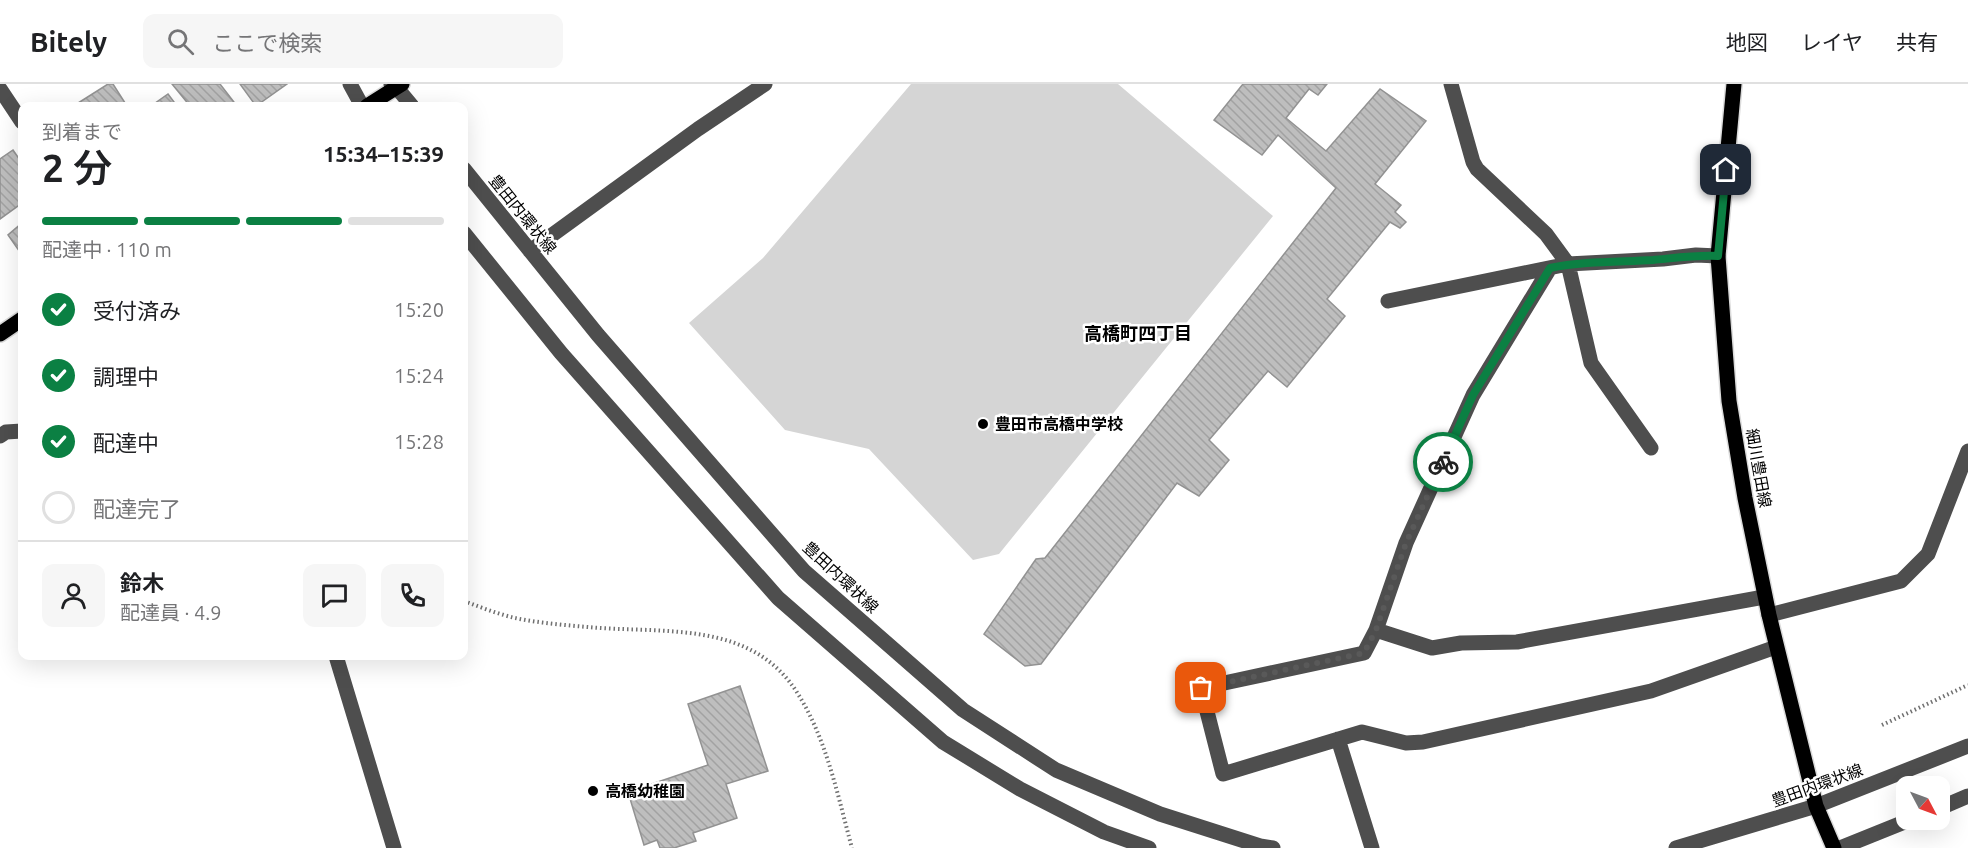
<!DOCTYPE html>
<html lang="ja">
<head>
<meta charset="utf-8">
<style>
  :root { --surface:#fff; --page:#f6f6f6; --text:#202124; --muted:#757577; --line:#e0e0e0; --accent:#0b8043 }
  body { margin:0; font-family:Ubuntu,"Noto Sans JP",sans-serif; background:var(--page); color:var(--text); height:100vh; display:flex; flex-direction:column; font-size:22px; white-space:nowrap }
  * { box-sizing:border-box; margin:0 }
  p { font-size:20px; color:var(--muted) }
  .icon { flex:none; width:33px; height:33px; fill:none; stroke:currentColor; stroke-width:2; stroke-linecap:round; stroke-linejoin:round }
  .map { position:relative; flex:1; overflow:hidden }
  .drawer { position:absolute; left:18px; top:18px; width:450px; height:558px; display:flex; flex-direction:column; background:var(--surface); border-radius:12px; box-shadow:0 6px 24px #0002 }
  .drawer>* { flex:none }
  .needle { width:39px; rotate:131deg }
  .fabs { position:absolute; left:1896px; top:692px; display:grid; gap:12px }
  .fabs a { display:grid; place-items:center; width:54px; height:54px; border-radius:12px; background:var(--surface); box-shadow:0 6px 24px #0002; font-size:30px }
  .pin { position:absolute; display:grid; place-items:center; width:51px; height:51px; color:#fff; margin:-26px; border-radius:12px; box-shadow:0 3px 9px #0006 }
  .courier { position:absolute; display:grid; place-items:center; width:60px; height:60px; margin:-30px; border:4px solid #0b8043; border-radius:50%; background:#fff; color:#222; box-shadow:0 2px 8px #0007 }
  .headline em { font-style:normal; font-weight:600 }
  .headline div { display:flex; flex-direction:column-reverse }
  .headline { display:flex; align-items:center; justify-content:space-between; height:102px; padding:0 24px }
  h1 { font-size:39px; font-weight:600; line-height:45px }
  .bar { display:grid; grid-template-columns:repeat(4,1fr); gap:9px 6px; align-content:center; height:72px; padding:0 24px }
  .bar i { height:8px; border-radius:4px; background:var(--line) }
  .bar .current { background:var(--accent) }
  .bar p { grid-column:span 4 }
  .line { display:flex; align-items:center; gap:15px; padding:0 24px; border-top:2px solid var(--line) }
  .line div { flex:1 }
  .round { display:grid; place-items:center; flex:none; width:63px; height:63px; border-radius:12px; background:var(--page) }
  ol { padding:0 24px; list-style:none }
  li { display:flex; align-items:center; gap:18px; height:66px }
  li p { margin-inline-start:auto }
  li .icon { padding:6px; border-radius:50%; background:var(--accent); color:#fff; stroke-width:4 }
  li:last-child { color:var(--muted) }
  li i { width:33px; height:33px; border:3px solid var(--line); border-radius:50% }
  header { display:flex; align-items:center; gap:36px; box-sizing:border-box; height:84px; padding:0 30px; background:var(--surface); border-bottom:2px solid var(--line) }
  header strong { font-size:28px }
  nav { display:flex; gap:33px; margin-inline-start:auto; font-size:21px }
  .search { width:420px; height:54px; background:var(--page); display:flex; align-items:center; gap:15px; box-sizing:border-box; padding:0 21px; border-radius:12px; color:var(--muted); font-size:22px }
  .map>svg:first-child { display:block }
  .garden { fill:#d5d5d5 }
  .building { fill:url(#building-back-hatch); stroke:#929292; stroke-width:1.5 }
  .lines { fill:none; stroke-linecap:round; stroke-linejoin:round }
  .major-casing { stroke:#dbdbdb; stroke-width:18 }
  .path { stroke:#707070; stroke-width:4; stroke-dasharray:1.5 3; stroke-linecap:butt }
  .minor { stroke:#4e4e4e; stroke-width:15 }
  .major { stroke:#000; stroke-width:15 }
  .done { stroke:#595959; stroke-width:6; stroke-dasharray:0 10.8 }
  .route { stroke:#0b8043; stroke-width:8 }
  .poi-dot { fill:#000; stroke:#fff; stroke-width:2 }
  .labels { text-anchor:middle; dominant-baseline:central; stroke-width:5; stroke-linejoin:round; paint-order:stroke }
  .street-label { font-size:16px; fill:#000; stroke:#fff }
  .poi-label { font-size:16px; font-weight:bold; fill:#000; stroke:#fff; text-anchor:start }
  .neighbourhood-label { font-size:18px; font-weight:bold; fill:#000; stroke:#fff }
</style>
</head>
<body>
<header>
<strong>Bitely</strong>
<div class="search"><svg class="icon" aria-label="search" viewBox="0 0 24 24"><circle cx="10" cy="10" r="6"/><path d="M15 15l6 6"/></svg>ここで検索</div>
<nav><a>地図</a><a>レイヤ</a><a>共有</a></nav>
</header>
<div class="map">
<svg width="1968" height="764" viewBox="0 0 1968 764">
  <defs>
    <pattern id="building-back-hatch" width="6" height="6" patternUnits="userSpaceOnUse" patternTransform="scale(1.5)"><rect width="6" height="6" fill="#bebebe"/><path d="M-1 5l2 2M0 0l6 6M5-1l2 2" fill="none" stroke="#a2a2a2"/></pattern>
  </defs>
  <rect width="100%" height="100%" fill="#fff"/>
  <path class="garden" d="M 911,0 L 1118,0 L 1273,132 L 999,470 L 973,476 L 869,365 L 785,346 L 689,239 L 763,174 Z"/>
  <path class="building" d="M 108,0 L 113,0 L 127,22 L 76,22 L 75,21 Z
    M 172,0 L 220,0 L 237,22 L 190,22 Z
    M 240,0 L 287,0 L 256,22 Z
    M 1243,0 L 1327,0 L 1318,11 L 1309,5 L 1286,34 L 1326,67 L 1380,5 L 1426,37 L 1375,100 L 1401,121 L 1395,128 L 1406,138 L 1400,144 L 1390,138 L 1327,215 L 1345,232 L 1287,303 L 1268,287 L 1209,356 L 1229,376 L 1199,412 L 1177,399 L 1041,580 L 1025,582 L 984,550 L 1036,475 L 1045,474 L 1336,104 L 1278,51 L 1262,71 L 1214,36 Z
    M 168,10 L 177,22 L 151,22 Z
    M 13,66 L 22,79 L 22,119 L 0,135 L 0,75 Z
    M 22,139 L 22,171 L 8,151 Z
    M 740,602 L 768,687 L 726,700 L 737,734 L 693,749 L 696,757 L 674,764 L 660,764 L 657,756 L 644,761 L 628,708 L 708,681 L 688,620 Z"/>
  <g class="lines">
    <g class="major-casing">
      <path id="major" d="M 1734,0 L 1718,172 L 1729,317 L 1745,414 L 1769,531 L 1816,722 L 1834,764
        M 367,22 L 402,0
        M 0,250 L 22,235"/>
    </g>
    <path class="path" d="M 464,517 C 480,523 498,530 515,534 C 539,539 564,541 588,543 C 662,550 752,535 798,610 C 827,656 838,713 852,764
      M 1882,641 L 1968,601"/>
    <path class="minor" d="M 350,0 L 362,22
      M 391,0 L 397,4 L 412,22
      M 1451,0 L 1473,78 L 1477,85 L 1546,150 L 1568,180 L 1591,279 L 1651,364
      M 0,5 L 22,38
      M 464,85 L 598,251 L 804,487 L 963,626 L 1056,686 L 1160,730 L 1260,762 L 1273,764
      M 464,149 L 561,269 L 778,514 L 943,658 L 1020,705 L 1104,748 L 1149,764
      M 530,167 L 698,45 L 765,0
      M 1388,217 L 1568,180 L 1663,175 L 1696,171 L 1718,172
      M 0,352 L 6,348 L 22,347
      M 1764,513 L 1517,558 L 1461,559 L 1432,564 L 1376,546 L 1364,569 L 1201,604 L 1223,690 L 1362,648 L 1406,659 L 1423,658 L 1651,607 L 1776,563
      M 1769,531 L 1901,497 L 1928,470 L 1968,367
      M 1376,546 L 1406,459 L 1473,311 L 1550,184
      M 336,572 L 394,764
      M 1338,655 L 1372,764
      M 1940,724 L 1968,712
      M 1676,764 L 1816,722 L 1968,662
      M 1840,764 L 1912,735"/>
    <use href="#major" class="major"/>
  </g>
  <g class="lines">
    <path class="done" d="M 1201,604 L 1364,569 L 1376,546 L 1406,459 L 1443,378"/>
    <path class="route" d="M 1443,378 L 1473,311 L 1550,184 C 1583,177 1619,178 1653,176 C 1675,174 1696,171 1718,172 L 1726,86"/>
  </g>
  <g class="poi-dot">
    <circle cx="983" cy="340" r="6"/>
    <circle cx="593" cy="707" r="6"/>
  </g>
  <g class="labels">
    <g class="street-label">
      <text transform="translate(523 130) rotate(51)">豊田内環状線</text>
      <text transform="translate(1759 384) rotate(80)">細川豊田線</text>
      <text transform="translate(841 493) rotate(43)">豊田内環状線</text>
      <text transform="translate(1817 701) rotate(-20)">豊田内環状線</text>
    </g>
    <g class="poi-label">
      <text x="995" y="340">豊田市高橋中学校</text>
      <text x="605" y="707">高橋幼稚園</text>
    </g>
    <g class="neighbourhood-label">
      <text x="1138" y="249">高橋町四丁目</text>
    </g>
  </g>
</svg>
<div class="fabs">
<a><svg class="needle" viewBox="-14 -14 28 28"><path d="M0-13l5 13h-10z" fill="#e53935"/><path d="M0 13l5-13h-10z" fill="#757577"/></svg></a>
</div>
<div class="pin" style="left:1201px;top:604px;background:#ea580c"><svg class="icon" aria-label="bag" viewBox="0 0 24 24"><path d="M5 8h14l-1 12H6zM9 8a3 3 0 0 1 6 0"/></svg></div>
<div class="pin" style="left:1726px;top:86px;background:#1f2937"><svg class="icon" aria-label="home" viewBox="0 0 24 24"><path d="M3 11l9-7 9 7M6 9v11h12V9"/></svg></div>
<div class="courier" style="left:1443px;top:378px"><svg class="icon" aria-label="bike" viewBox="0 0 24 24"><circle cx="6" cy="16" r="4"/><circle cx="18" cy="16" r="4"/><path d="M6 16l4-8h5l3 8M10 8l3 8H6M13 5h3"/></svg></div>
<section class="drawer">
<div class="headline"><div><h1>2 分</h1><p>到着まで</p></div><em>15:34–15:39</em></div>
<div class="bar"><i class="current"></i><i class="current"></i><i class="current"></i><i></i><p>配達中 · 110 m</p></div>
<ol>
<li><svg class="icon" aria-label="check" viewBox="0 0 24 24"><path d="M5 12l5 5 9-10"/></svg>受付済み<p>15:20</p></li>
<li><svg class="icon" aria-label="check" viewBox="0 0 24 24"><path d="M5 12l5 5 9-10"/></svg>調理中<p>15:24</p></li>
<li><svg class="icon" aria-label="check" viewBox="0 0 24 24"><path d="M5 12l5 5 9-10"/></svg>配達中<p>15:28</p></li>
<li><i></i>配達完了</li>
</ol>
<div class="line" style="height:108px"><a class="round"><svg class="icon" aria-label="person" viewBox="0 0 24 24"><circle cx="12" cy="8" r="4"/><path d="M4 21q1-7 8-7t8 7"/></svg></a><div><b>鈴木</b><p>配達員 · 4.9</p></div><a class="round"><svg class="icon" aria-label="chat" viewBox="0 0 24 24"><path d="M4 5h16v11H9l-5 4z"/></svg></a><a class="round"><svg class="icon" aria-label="phone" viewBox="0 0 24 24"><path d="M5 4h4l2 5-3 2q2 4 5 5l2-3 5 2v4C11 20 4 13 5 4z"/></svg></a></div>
</section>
</div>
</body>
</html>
